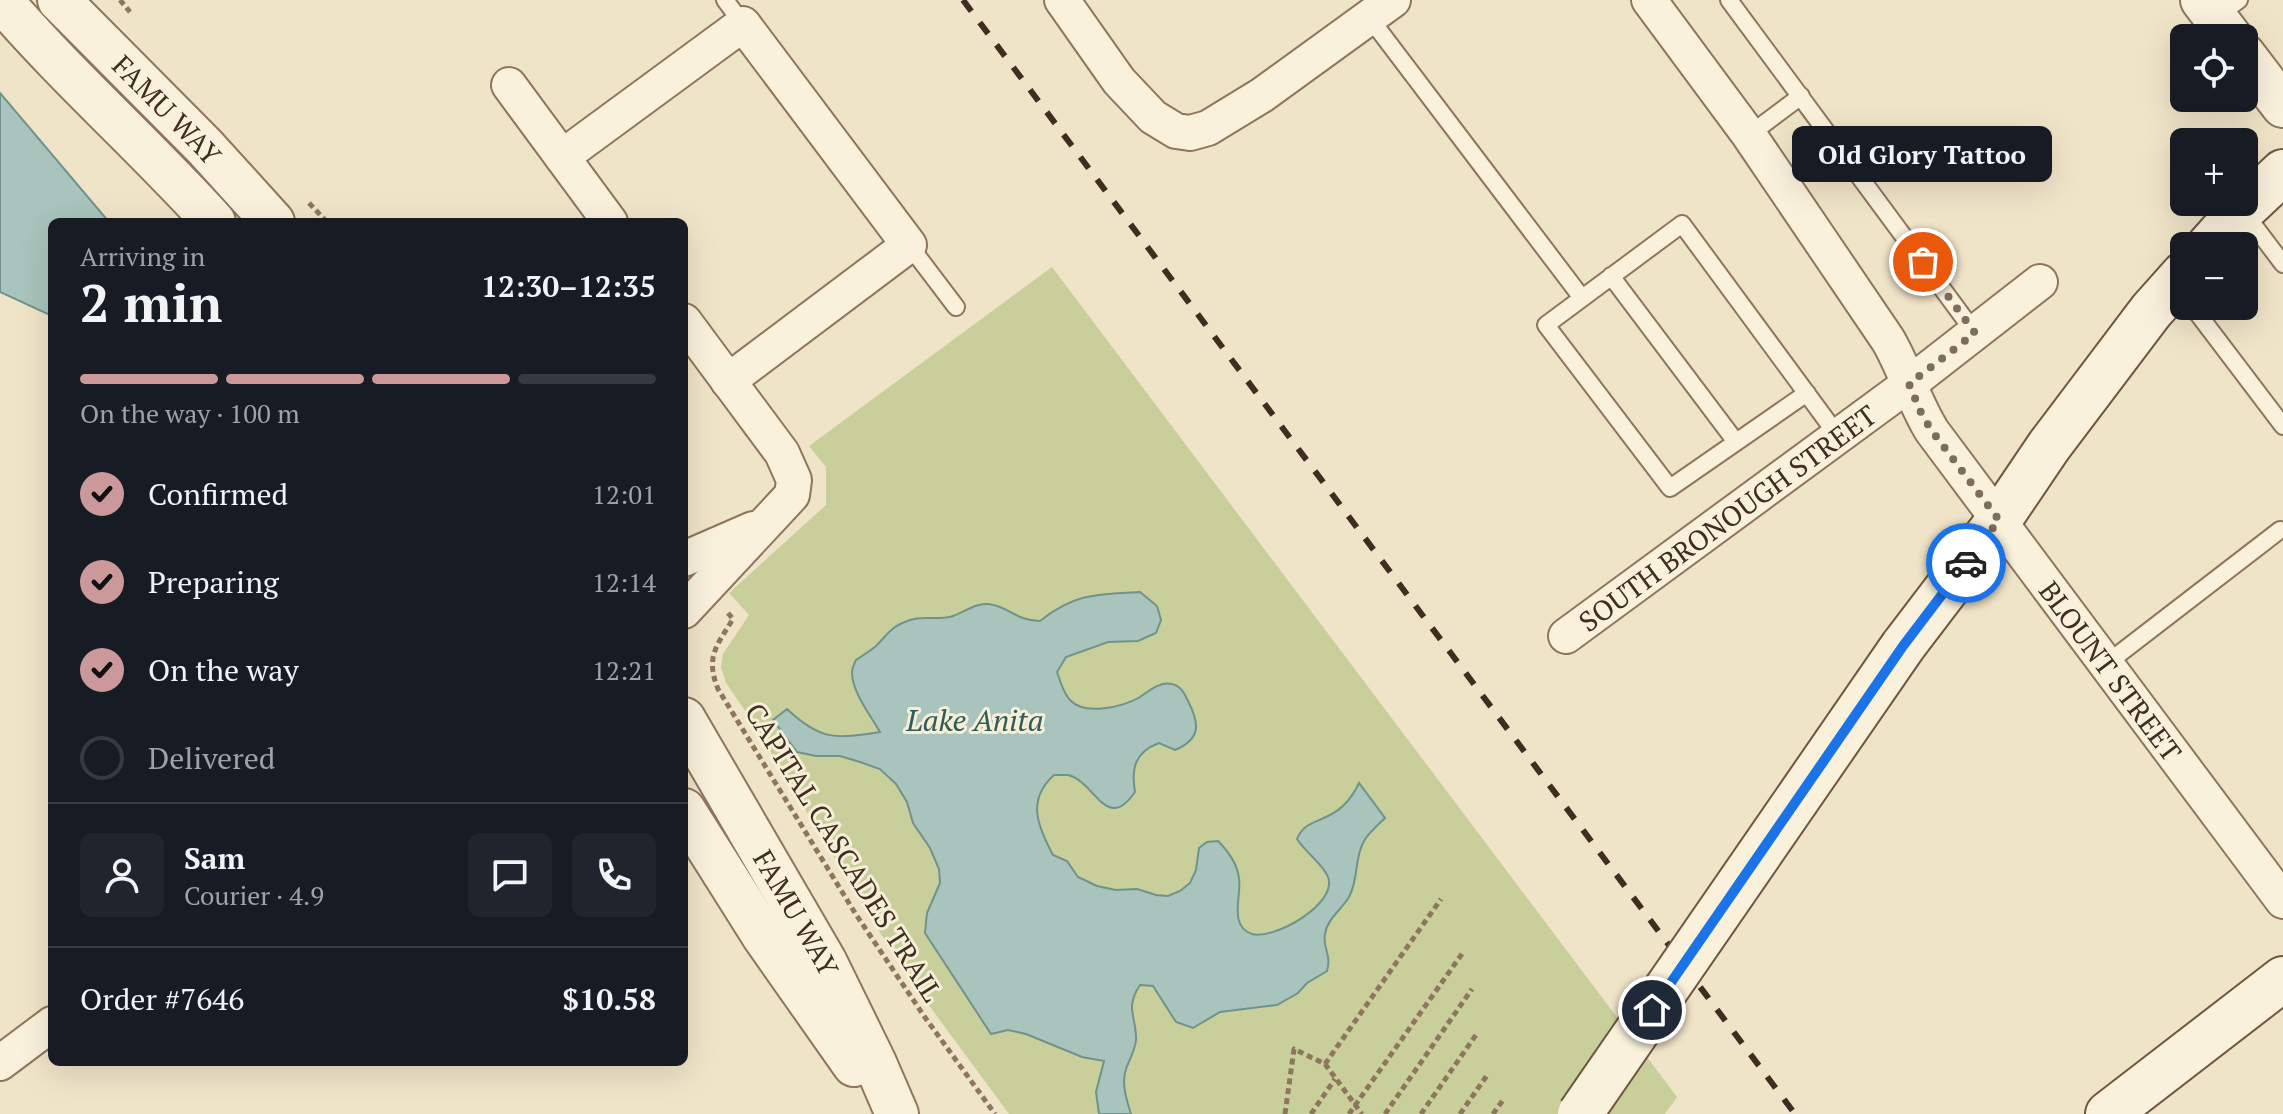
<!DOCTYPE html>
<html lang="en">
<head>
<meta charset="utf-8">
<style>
  :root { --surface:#171b24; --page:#20242c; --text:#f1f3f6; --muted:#9ea1a6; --line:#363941; --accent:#cc999b }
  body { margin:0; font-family:"PT Serif",serif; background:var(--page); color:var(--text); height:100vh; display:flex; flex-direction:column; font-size:30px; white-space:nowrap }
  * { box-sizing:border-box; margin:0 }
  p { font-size:26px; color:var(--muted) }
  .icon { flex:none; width:44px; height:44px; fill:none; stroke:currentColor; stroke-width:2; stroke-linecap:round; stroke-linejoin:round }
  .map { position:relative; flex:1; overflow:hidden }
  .side { position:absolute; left:48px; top:218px; width:640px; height:848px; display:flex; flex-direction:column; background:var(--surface); border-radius:12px; box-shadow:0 8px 32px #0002 }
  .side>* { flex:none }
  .fabs { position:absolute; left:2170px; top:24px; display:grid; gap:16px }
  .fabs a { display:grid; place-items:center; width:88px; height:88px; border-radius:12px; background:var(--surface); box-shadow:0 8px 32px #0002; font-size:40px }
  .pin { position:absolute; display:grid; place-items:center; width:68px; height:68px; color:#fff; margin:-34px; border:4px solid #fff; border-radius:50%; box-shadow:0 2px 8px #0007 }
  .courier { position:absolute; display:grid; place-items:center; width:80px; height:80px; margin:-40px; border:6px solid #1a73e8; border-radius:50%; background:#fff; color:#222; box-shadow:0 2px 10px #0007 }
  .bubble { position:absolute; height:56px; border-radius:12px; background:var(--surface); box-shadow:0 8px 32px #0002; font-size:26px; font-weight:600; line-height:56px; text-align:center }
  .head em { font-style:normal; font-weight:600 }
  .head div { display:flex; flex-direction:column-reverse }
  .head { display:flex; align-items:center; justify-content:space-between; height:136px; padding:0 32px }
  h1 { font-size:52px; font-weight:600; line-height:60px }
  .bar { display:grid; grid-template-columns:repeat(4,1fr); gap:12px 8px; align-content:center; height:96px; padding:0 32px }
  .bar i { height:10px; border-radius:6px; background:var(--line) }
  .bar .current { background:var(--accent) }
  .bar p { grid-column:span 4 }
  .line { display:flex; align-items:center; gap:20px; padding:0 32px; border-top:2px solid var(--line) }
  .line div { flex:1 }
  .round { display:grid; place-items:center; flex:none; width:84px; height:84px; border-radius:12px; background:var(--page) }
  ol { padding:0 32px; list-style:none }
  li { display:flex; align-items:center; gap:24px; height:88px }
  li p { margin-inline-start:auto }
  li .icon { padding:8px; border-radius:50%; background:var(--accent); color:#111; stroke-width:4 }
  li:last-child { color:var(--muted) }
  li i { width:44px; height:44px; border:4px solid var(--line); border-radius:50% }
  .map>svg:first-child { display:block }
  .green { fill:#c9cf9b }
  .water { fill:#a9c4bc; stroke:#6f938a; stroke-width:2 }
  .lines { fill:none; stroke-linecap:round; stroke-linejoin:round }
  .service-casing { stroke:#8d765c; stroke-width:20 }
  .minor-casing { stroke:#8d765c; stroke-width:38 }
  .tertiary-casing { stroke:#8d765c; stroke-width:46 }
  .secondary-casing { stroke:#6f573f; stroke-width:48 }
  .path { stroke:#8d765c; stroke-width:5; stroke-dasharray:6 4; stroke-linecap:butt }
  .service { stroke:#faf1dc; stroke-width:16 }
  .minor { stroke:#faf1dc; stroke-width:34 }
  .tertiary { stroke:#faf1dc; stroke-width:42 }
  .secondary { stroke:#faf1dc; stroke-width:44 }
  .rail { stroke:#3d2e20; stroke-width:6; stroke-dasharray:14 14; stroke-linecap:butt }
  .secondary-bridge-casing { stroke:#6f573f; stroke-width:48; stroke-linecap:butt }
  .secondary-bridge { stroke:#faf1dc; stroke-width:44 }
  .done { stroke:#7c6e5b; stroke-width:8; stroke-dasharray:0 14.4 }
  .route { stroke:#1a73e8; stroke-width:10 }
  .labels { text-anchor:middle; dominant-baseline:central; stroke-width:6; stroke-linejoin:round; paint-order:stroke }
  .street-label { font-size:28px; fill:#3d2e20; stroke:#f7eed8 }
  .water-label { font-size:30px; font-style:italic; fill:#2f5d5a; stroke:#f7eed8 }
</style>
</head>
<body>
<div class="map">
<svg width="2283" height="1114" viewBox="0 0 2283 1114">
  <rect width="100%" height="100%" fill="#f0e4c8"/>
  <path class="green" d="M 1052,267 L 1677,1097 L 1665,1114 L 1009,1114 L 911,981 L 872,920 L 750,718 L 726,683 L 721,667 L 723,654 L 749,615 L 729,593 L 826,505 L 826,467 L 809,446 Z"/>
  <path class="water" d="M 0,93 L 109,222 L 52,222 L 52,316 L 0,292 Z
    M 1140,592 L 1157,606 L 1161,620 L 1156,633 L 1138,641 L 1108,642 L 1066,657 L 1057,672 C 1060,680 1063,693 1070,700 C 1085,716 1123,707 1140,697 C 1149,691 1160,681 1172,684 C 1181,686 1185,694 1188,701 C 1200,724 1201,739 1175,750 L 1159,743 C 1135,752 1131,768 1135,792 C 1106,834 1095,781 1068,775 C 1067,775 1055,775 1054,775 C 1026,800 1038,827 1053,855 L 1067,861 L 1078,877 L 1097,886 L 1116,890 L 1137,889 L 1156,895 L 1168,896 L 1180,891 L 1190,883 L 1196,870 L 1199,848 L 1207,842 L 1218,841 C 1229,852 1237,863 1239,878 C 1242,895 1228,926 1252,934 C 1274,940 1338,904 1328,877 C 1323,864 1305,852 1297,839 C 1303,824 1314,823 1328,816 C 1343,809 1352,798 1359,783 L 1385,818 C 1378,825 1369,832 1364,841 C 1354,858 1359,879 1349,897 C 1342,909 1327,919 1325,934 C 1322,948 1332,954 1327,971 L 1307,983 L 1298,993 L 1277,1005 L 1220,1012 L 1193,1028 L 1176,1022 L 1153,986 L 1140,985 C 1124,1009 1137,1017 1136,1040 C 1135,1050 1131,1056 1128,1064 C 1120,1080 1126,1098 1131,1114 L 1099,1114 L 1096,1092 L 1104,1061 L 1082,1057 L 1026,1034 L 1008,1030 L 991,1034 L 925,933 L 927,913 L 940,883 L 939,869 L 930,848 L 913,823 L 907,802 L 896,784 L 880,769 L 860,762 L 840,756 L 816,756 L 797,752 L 773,720 L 787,709 C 821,741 836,739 880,732 C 871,716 852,692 852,673 C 852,669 854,664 856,660 C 862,656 870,651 876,646 C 889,633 890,627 910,620 C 923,615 940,621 953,616 C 965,612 975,603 988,604 C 1009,606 1016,621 1040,621 C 1075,593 1098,594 1140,592 Z"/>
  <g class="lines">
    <g class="service-casing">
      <path id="service" d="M 725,0 L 743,24
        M 1729,0 L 1975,333
        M 2217,16 L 2239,0
        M 1369,17 L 1582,298
        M 1749,135 L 1801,96
        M 2243,211 L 2283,264
        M 909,245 L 956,307
        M 1611,276 L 1736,442
        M 2192,306 L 2283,426
        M 1807,393 L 1670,488 L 1546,325 L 1682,224 L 1838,436
        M 2106,664 L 2280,530"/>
    </g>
    <g class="minor-casing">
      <g id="minor">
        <path d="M 1062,0 L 1119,81 L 1153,117 L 1176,131 L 1190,133 L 1208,128 L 1262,95 L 1393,0"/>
        <path id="s1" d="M 1649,0 L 1749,135 L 1888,340 C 1905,369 1914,402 1932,431 L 2283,901"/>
        <path d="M 509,85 L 610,222"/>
        <path d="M 562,157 L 743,24 L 909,245 L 728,381"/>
        <path d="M 684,321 L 782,453 L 794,480 L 792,495 L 684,611"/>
        <path d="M 684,559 L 753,529"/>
        <path id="s2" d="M 1566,636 L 1909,384 L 2040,282"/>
        <path d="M 0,1063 L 52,1024"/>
      </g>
    </g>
    <g class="tertiary-casing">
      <g id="tertiary">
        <path d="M 1,0 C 68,78 145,146 214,222"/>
        <path id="s3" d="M 59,0 L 204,146 L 273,222"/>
        <path d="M 2202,0 L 2231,38"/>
        <path d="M 2244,55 L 2283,106"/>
        <path id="s4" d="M 684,719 L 825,961 L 875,1063 L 897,1114"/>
        <path d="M 684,810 L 764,937 L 854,1065"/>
      </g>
    </g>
    <g class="secondary-casing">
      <path id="secondary" d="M 2209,246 L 2233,219 L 2283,172
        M 1903,646 L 1999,520 L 2049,446 L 2151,311 L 2184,274
        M 2108,1114 L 2283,979"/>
    </g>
    <path class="path" d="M 120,0 L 130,12
      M 309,203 L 327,222
      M 728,613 L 733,619 C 717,645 705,657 718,689 L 855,913 L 924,1016 L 995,1114
      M 1325,1064 L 1441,899
      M 1285,1114 L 1294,1049 L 1325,1064 L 1362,1114
      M 1311,1114 L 1335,1079
      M 1349,1114 L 1464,951
      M 1385,1114 L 1472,989
      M 1421,1114 L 1478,1032
      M 1460,1114 L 1488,1074
      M 1493,1114 L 1503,1100"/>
    <use href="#service" class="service"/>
    <use href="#minor" class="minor"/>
    <use href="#tertiary" class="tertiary"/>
    <use href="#secondary" class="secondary"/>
    <path class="rail" d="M 963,0 L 1795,1114"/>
    <g class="secondary-bridge-casing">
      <path id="secondary-bridge" d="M 1580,1114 L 1903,646"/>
    </g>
    <use href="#secondary-bridge" class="secondary-bridge"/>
  </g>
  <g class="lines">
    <path class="done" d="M 1923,262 L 1975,333 L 1909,384 L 1922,415 L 1932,431 L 1999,520 L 1966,563"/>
    <path class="route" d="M 1652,1010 L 1903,646 L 1966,563"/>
  </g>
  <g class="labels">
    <g class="street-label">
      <text stroke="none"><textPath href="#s3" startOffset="154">FAMU WAY</textPath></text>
      <text stroke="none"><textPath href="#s2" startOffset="200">SOUTH BRONOUGH STREET</textPath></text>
      <text stroke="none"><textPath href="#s1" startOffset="816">BLOUNT STREET</textPath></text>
      <text transform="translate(844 852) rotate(58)">CAPITAL CASCADES TRAIL</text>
      <text stroke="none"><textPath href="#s4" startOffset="224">FAMU WAY</textPath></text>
    </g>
    <g class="water-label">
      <text x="975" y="720">Lake Anita</text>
    </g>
  </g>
</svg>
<div class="fabs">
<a><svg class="icon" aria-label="locate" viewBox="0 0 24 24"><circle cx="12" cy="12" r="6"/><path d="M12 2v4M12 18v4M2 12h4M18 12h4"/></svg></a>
<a>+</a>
<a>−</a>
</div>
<div class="pin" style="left:1923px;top:262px;background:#ea580c"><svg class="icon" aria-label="bag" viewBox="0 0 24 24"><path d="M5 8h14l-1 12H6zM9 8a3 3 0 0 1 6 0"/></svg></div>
<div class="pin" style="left:1652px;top:1010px;background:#1f2937"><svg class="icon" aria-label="home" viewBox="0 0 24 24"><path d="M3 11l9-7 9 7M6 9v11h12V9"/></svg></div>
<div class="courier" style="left:1966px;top:563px"><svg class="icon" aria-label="car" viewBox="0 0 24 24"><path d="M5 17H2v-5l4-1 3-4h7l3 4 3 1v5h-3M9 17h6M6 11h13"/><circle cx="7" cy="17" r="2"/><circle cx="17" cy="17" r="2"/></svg></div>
<div class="bubble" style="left:1792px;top:126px;width:260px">Old Glory Tattoo</div>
<section class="side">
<div class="head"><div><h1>2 min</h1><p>Arriving in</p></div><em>12:30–12:35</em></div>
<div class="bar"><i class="current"></i><i class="current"></i><i class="current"></i><i></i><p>On the way · 100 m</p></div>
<ol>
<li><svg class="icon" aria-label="check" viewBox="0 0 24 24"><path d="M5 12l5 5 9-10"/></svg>Confirmed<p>12:01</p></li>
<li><svg class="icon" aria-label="check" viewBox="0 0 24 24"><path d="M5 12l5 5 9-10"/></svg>Preparing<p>12:14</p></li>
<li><svg class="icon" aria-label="check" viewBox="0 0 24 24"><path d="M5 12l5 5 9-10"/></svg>On the way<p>12:21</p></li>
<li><i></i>Delivered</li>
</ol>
<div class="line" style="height:144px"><a class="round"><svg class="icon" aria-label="person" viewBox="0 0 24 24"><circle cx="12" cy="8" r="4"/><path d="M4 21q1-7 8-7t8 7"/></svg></a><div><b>Sam</b><p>Courier · 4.9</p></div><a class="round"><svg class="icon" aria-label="chat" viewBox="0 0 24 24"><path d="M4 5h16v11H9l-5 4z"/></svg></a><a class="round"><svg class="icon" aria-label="phone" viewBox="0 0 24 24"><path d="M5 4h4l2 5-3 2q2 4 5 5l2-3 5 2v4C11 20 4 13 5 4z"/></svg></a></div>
<div class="line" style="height:104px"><div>Order #7646</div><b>$10.58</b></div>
</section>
</div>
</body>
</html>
